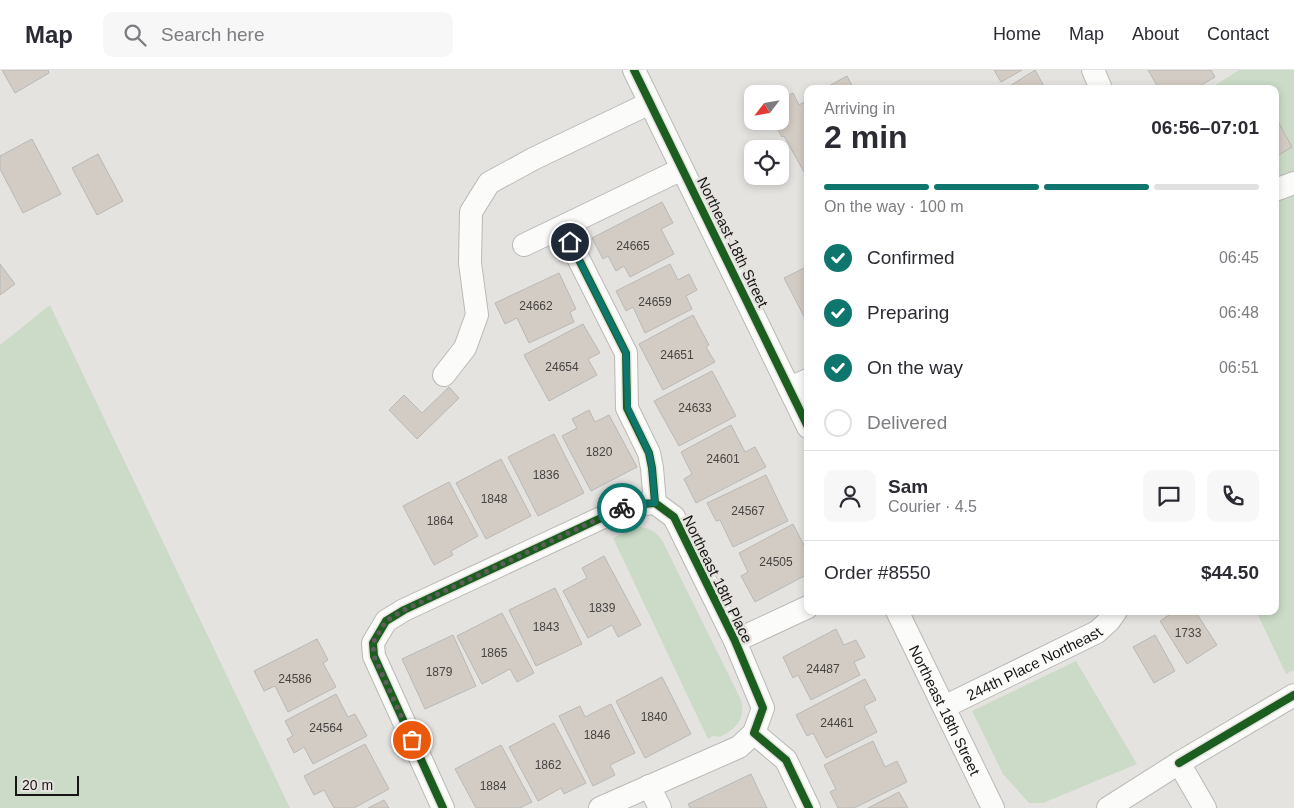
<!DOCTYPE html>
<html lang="en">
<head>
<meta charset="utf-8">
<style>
  :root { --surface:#fff; --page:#f7f7f7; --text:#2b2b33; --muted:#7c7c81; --line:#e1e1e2; --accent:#0f766e }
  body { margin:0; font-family:Helvetica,sans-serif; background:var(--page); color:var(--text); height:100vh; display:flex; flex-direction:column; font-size:19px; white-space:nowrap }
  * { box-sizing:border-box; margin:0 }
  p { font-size:16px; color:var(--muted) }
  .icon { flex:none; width:28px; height:28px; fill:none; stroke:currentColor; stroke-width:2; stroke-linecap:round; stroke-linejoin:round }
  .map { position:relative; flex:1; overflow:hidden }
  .panel { position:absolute; left:804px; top:15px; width:475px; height:530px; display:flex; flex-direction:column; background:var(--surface); border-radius:10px; box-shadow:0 2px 8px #0003 }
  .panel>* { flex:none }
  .needle { width:32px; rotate:239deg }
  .fabs { position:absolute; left:744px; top:15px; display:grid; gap:10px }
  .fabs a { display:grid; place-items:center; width:45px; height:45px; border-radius:10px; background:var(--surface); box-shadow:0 2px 8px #0003; font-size:25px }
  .scale { position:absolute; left:15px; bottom:12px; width:64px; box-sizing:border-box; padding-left:5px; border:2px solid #171615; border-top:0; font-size:14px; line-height:18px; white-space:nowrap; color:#171615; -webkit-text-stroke:4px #e6e3df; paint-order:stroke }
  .pin { position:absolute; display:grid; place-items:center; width:42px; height:42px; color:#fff; margin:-21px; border:2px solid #fff; border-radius:50%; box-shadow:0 1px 5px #0007 }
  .courier { position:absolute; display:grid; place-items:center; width:50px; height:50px; margin:-25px; border:4px solid #0f766e; border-radius:50%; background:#fff; color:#222; box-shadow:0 1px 6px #0007 }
  .summary em { font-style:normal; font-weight:600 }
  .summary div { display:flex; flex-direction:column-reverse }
  .summary { display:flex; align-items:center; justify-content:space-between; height:85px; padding:0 20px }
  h1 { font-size:32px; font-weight:600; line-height:38px }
  .bar { display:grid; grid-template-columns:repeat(4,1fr); gap:8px 5px; align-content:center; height:60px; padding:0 20px }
  .bar i { height:6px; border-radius:4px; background:var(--line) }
  .bar .on { background:var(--accent) }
  .bar p { grid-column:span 4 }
  .line { display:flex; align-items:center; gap:12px; padding:0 20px; border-top:1px solid var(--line) }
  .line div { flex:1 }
  .round { display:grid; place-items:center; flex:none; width:52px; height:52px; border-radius:10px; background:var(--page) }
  ol { padding:0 20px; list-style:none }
  li { display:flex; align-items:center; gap:15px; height:55px }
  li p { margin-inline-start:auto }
  li .icon { padding:5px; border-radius:50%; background:var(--accent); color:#fff; stroke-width:4 }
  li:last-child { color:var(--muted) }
  li i { width:28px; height:28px; border:2px solid var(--line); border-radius:50% }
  header { display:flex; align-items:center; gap:30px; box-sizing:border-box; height:70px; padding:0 25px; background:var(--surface); border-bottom:1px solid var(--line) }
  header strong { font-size:24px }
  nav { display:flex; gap:28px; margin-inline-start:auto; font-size:18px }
  .search { width:350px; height:45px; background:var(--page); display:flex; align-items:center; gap:12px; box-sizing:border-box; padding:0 18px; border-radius:10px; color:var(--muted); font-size:19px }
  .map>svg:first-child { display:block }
  .green { fill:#cbdbc7 }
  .building { fill:#d3ccc4; stroke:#bab8b6 }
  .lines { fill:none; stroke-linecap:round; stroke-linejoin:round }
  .minor-casing { stroke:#bbb9b7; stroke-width:24 }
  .minor { stroke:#fbfbfa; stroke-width:22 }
  .cycleway-casing { stroke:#e6e3df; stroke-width:11 }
  .cycleway { stroke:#1b5e20; stroke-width:8 }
  .done { stroke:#5f5e5c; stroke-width:5; stroke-dasharray:0 9 }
  .route { stroke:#0f766e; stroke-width:6 }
  .labels { text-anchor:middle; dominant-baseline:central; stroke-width:5; stroke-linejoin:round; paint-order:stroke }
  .number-label { font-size:12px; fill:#474442 }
  .street-label { font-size:15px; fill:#171615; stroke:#e6e3df }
</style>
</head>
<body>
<header>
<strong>Map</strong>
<div class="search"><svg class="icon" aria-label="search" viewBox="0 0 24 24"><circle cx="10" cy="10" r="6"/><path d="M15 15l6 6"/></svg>Search here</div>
<nav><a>Home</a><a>Map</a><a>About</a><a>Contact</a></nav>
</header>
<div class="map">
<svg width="1294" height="738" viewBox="0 0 1294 738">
  <rect width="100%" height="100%" fill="#e5e3e0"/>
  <path class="green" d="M 1239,0 L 1294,0 L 1294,600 L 1286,604 L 1256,541 L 1275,541 L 1275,19 L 1209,19 Z
    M 50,235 L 290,738 L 0,738 L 0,275 Z
    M 637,457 C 649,457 655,461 662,470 L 741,630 C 746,650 735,659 720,667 L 713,666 L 708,669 L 613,468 Z
    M 1076,591 L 1137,694 L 1043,733 L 1029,733 L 1003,704 L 972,641 Z"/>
  <path class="building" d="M 2,0 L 48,0 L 49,3 L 15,23 Z
    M 994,0 L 1022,0 L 1001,12 Z
    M 1035,0 L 1045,18 L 1005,19 Z
    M 1148,0 L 1211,0 L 1215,7 L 1195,19 L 1159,19 Z
    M 847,6 L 854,19 L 825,19 L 825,18 Z
    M 793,23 L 799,35 L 808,30 L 808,100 L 804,102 L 784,66 L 782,67 L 773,51 L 780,51 L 780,30 Z
    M 1275,46 L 1292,77 L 1275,87 Z
    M 32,69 L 61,124 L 23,143 L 0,99 L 0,86 Z
    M 98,84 L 123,131 L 97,145 L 72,98 Z
    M 662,132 L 673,153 L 661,159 L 674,184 L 630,207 L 624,196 L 616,201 L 608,186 L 603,189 L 592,168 Z
    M 0,194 L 15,214 L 0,225 Z
    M 670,194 L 678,210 L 689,204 L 697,220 L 686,226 L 692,239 L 645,263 L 633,237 L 626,241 L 616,221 Z
    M 808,196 L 808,254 L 784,208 Z
    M 559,203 L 576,239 L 570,242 L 574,252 L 529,273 L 517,248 L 505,254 L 495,233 Z
    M 693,245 L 709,275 L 706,277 L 715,292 L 663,320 L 639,274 Z
    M 583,254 L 600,283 L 588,289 L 597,305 L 549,331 L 524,285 Z
    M 712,301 L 736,346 L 679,376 L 654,331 Z
    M 449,317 L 459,328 L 417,369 L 389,340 L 404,325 L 422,343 Z
    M 589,340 L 595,352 L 609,345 L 637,397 L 591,421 L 562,366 L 577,358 L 572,349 Z
    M 731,355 L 745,382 L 755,377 L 766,397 L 696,433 L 684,409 L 692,404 L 681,382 Z
    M 554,364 L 584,423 L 538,446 L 508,387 Z
    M 501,389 L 531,446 L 486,469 L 456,413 Z
    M 766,405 L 788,451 L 733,477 L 720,450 L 716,451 L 707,433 Z
    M 449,412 L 478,466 L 451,481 L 453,485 L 434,495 L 403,436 Z
    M 793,454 L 808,483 L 808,504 L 755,532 L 741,506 L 748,502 L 739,483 Z
    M 604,486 L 641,555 L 618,567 L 612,555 L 588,568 L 563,521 L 587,508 L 582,498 Z
    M 555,518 L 582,574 L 536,596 L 509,540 Z
    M 1175,541 L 1195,541 L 1217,575 L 1187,594 L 1160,551 Z
    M 502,543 L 534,603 L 517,612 L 510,599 L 482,614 L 457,566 Z
    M 836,559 L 844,575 L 856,570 L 865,587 L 854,592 L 860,605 L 811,630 L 798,605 L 793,608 L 783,587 Z
    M 453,565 L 476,616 L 425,639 L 402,589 Z
    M 1155,565 L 1175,601 L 1154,613 L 1133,577 Z
    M 317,569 L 328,590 L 323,593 L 336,617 L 288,642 L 275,616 L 264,621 L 254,601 Z
    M 662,607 L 691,664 L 645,688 L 616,631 Z
    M 865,609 L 876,630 L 864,636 L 877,662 L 826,688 L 813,663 L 807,666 L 796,645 Z
    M 336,624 L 348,647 L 355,644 L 367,666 L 313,694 L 304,677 L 294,683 L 287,669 L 293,666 L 285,651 Z
    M 611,634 L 635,683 L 610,695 L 615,705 L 593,716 L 559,646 L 580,636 L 585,647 Z
    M 554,653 L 586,713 L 564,724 L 561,718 L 538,731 L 509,677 Z
    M 873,671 L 885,697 L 897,691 L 907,712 L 854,738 L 838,738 L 830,722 L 836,719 L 824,695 Z
    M 365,674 L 389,719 L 354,738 L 334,738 L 324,720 L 314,725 L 304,706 Z
    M 501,675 L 532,732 L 520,738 L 476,738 L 455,699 Z
    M 751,704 L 767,738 L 690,738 L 688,734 Z
    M 899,722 L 908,738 L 868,738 Z
    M 384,730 L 389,738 L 368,738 Z"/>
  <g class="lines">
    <g class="minor-casing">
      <g id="minor">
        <path d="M 634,0 L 808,357"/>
        <path d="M 1093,0 L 1101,19"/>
        <path d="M 1275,120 L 1294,113"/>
        <path d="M 570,172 L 626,283 L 627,338 L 649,383 L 652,398 L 655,433 L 674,447 L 735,571 L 763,638 L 754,663 L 786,690 L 809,738"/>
        <path d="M 524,175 L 682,99"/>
        <path d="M 444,305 L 465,278 L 477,245 L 470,193 L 471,142 L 489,113 L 535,88 L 650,33"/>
        <path d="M 789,318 L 808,310"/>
        <path id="s1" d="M 897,541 L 993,738"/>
        <path d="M 735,571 L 808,537"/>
        <path id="s2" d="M 944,637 L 1097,562 L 1109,551 L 1116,541"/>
        <path d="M 1179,693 L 1205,738"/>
        <path d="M 649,716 L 660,738"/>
        <path d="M 443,738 L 374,586 L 373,573 L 386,551 L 404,540 L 629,435 L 655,433"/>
        <path d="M 600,738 L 739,677 L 754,663"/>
        <path d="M 1108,738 L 1179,693 L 1294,625"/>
      </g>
    </g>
    <use href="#minor" class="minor"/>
    <g class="cycleway-casing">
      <path id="cycleway" d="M 634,0 L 808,357
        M 570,172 L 626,283 L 627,338 L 649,383 L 652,398 L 655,433 L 674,447 L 735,571 L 763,638 L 754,663 L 786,690 L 809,738
        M 1179,693 L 1294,625
        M 443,738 L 374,586 L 373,573 L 386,551 L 404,540 L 629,435 L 655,433"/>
    </g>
    <use href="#cycleway" class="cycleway"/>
  </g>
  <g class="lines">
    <path class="done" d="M 412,670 L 374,586 L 373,573 L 386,551 L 404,540 L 622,438"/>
    <path class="route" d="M 570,172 L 626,283 L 628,338 L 649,383 L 652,398 L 655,433 L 629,435 L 622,438"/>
  </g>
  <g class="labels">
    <g class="number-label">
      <text x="633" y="176">24665</text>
      <text x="655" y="232">24659</text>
      <text x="536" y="236">24662</text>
      <text x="677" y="285">24651</text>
      <text x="562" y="297">24654</text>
      <text x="695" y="338">24633</text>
      <text x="599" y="382">1820</text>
      <text x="723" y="389">24601</text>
      <text x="546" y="405">1836</text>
      <text x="494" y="429">1848</text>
      <text x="748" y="441">24567</text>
      <text x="440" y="451">1864</text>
      <text x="776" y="492">24505</text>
      <text x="602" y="538">1839</text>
      <text x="546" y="557">1843</text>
      <text x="1188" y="563">1733</text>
      <text x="494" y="583">1865</text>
      <text x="823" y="599">24487</text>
      <text x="439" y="602">1879</text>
      <text x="295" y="609">24586</text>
      <text x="654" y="647">1840</text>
      <text x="837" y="653">24461</text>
      <text x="326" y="658">24564</text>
      <text x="597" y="665">1846</text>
      <text x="548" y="695">1862</text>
      <text x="493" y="716">1884</text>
    </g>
    <g class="street-label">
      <text transform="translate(733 172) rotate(64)">Northeast 18th Street</text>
      <text transform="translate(718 509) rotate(64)">Northeast 18th Place</text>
      <text stroke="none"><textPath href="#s2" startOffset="100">244th Place Northeast</textPath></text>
      <text stroke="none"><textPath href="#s1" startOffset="110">Northeast 18th Street</textPath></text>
    </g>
  </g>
</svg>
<div class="fabs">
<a><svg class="needle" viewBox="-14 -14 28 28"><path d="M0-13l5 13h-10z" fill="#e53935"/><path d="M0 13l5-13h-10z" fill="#7c7c81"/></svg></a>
<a><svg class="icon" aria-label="locate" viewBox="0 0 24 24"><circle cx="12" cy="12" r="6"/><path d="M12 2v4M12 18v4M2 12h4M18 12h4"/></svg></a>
</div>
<div class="scale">20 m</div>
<div class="pin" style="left:412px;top:670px;background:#ea580c"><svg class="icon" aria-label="bag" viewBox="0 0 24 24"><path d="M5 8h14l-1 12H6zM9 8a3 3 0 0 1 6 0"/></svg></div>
<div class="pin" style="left:570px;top:172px;background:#1f2937"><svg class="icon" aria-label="home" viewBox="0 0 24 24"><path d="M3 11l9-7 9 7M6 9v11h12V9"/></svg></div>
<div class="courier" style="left:622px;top:438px"><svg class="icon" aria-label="bike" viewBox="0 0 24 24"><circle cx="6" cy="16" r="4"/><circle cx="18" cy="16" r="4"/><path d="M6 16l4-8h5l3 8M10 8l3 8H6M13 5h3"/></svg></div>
<section class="panel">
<div class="summary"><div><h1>2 min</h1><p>Arriving in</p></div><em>06:56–07:01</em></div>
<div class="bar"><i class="on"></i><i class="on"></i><i class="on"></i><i></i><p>On the way · 100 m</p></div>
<ol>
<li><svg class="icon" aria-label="check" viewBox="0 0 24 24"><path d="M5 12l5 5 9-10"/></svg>Confirmed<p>06:45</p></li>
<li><svg class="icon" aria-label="check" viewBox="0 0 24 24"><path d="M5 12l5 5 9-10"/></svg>Preparing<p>06:48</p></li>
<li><svg class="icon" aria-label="check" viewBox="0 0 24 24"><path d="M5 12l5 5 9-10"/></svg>On the way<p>06:51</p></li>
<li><i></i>Delivered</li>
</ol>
<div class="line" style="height:90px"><a class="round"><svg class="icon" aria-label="person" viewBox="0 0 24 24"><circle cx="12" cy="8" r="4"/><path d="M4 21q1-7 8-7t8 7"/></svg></a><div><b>Sam</b><p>Courier · 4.5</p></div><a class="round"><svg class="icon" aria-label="chat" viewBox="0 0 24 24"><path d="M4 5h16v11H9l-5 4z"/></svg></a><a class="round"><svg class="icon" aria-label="phone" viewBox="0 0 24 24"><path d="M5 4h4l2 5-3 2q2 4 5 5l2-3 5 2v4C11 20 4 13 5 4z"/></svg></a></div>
<div class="line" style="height:65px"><div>Order #8550</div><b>$44.50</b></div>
</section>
</div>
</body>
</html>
